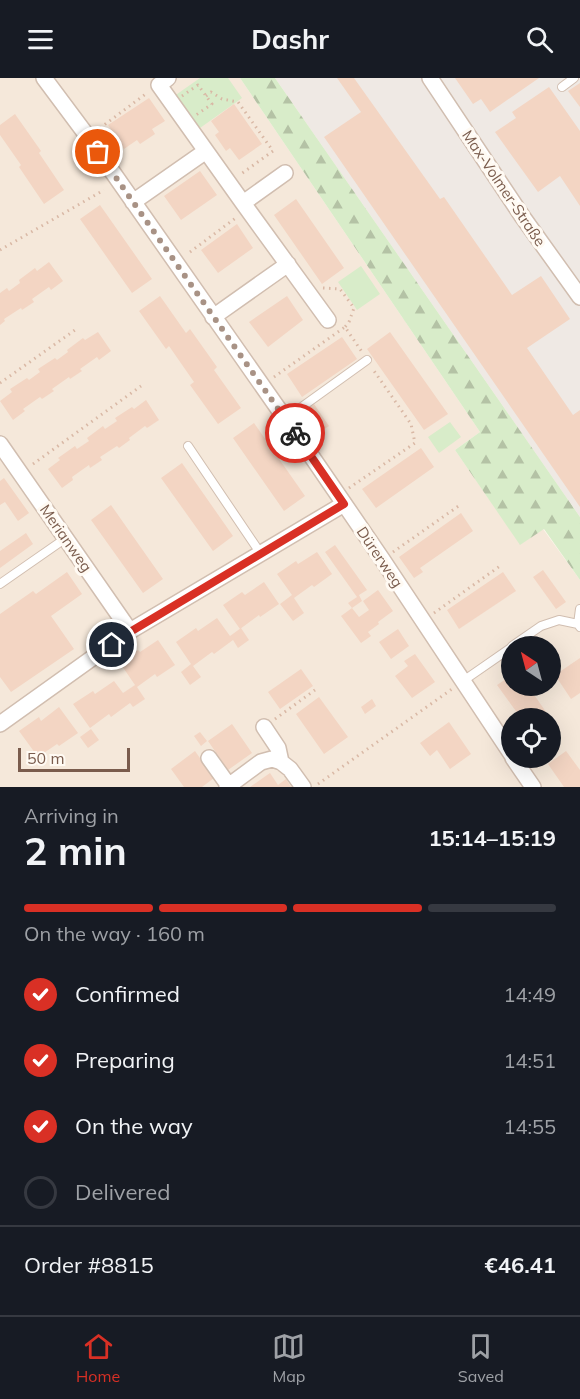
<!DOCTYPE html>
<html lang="en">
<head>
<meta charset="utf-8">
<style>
  :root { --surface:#171b24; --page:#20242c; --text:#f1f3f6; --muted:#9ea1a6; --line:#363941; --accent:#d93025 }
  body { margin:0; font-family:Mulish,sans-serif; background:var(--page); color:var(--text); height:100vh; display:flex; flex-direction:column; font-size:22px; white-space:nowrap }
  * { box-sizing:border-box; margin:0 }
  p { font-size:20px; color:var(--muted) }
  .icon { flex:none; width:33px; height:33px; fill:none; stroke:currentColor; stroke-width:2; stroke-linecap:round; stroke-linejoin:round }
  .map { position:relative; height:709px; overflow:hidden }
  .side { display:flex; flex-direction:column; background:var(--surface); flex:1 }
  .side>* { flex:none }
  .needle { width:39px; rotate:324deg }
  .controls { position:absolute; left:501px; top:558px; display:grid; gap:12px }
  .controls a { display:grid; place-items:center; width:60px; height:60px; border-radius:50%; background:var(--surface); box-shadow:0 6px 24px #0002; font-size:30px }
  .scale { position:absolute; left:18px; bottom:15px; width:112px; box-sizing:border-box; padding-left:6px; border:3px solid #7a5c4d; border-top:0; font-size:16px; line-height:21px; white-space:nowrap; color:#7a5c4d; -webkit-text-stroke:4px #fffaf3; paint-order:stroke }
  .pin { position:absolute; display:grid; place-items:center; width:51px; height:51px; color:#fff; margin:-26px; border:3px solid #fff; border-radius:50%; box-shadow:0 2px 6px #0007 }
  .courier { position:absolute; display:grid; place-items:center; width:60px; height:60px; margin:-30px; border:4px solid #d93025; border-radius:50%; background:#fff; color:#222; box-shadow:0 2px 8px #0007 }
  .head em { font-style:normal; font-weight:700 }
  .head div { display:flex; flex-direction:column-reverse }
  .head { display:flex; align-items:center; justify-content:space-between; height:102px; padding:0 24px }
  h1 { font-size:39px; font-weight:700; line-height:45px }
  .bar { display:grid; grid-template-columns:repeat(4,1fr); gap:9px 6px; align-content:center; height:72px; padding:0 24px }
  .bar i { height:8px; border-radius:4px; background:var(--line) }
  .bar .selected { background:var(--accent) }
  .bar p { grid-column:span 4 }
  .line { display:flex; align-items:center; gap:15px; padding:0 24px; border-top:2px solid var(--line) }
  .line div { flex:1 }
  ol { padding:0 24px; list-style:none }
  li { display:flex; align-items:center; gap:18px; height:66px }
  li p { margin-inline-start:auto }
  li .icon { padding:6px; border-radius:50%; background:var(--accent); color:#fff; stroke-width:4 }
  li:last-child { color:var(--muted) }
  li i { width:33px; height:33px; border:3px solid var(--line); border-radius:50% }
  header { display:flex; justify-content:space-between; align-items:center; height:78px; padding:0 24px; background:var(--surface); font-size:27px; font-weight:700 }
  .tabs { display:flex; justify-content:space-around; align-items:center; height:84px; border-top:2px solid var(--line); background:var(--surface); font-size:16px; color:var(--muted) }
  .tabs a { display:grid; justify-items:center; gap:3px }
  .tabs .selected { color:var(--accent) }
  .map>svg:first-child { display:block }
  .residential { fill:#f5e8da; fill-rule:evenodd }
  .industrial { fill:#efe9e4 }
  .forest { fill:url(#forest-firs) }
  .green { fill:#d8ecc9 }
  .building { fill:#f3d5c3 }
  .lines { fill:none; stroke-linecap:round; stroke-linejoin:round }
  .lane-casing { stroke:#d1beb0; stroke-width:10 }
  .street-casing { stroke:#d1beb0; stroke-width:18 }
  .path { stroke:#d9b8a5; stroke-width:3; stroke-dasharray:1.5 4.5; stroke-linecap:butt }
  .lane { stroke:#fff; stroke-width:8 }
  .street { stroke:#fff; stroke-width:15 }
  .done { stroke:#a89285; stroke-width:6; stroke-dasharray:0 10.8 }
  .route { stroke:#d93025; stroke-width:8 }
  .labels { text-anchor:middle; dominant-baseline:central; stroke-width:6; stroke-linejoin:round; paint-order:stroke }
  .street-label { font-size:15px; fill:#7a5c4d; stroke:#fffaf3 }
</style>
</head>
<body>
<header><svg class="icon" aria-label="menu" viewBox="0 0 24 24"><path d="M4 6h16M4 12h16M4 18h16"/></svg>Dashr<svg class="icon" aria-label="search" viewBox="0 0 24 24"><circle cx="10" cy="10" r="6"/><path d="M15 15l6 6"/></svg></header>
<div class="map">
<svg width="580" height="709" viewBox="0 0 580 709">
  <defs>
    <pattern id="forest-firs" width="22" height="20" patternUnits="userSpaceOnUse" patternTransform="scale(1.5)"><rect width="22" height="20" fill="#d8ecc9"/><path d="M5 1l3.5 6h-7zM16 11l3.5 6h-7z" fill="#b4c2a5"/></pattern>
  </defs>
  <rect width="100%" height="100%" fill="#fdf6ec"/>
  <path class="residential" d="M 0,0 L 240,0 L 480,354 L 455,372 L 520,466 L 543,451 L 580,502 L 580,709 L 0,709 ZM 512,568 L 550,568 L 550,608 L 512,608 ZM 512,640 L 550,640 L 550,680 L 512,680 Z"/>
  <path class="industrial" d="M 275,0 L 580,0 L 580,439 L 318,62 Z"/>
  <path class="forest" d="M 240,0 L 275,0 L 580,439 L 580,502 L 544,451 L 520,467 L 455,372 L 480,354 Z"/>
  <path class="green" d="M 200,0 L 228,0 L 242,20 L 193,55 L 170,21 Z
    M 361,188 L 380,216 L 357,232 L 338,204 Z
    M 450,344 L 461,359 L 439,375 L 428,359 Z"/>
  <path class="building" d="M 337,0 L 354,0 L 440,121 L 444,119 L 512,217 L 541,198 L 570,241 L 527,270 L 573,337 L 580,332 L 580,429 L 324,59 L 361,34 Z
    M 455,0 L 539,0 L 490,34 L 481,21 L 473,26 Z
    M 580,5 L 580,29 L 568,13 Z
    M 549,9 L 580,53 L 580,128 L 560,98 L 538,114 L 495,54 L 516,40 L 512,34 Z
    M 149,20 L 165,43 L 152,51 L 155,56 L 140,66 L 137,62 L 124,71 L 108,47 Z
    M 234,26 L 262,66 L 239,82 L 230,70 L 226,73 L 215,57 L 219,54 L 211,43 Z
    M 15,36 L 41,73 L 39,75 L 64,112 L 44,126 L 19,89 L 21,87 L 0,57 L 0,47 Z
    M 200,93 L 217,117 L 181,142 L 164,118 Z
    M 296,121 L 344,190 L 322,206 L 274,137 Z
    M 100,127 L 152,201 L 132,215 L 80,141 Z
    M 237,146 L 253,170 L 218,195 L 201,172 Z
    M 49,184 L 63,203 L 51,212 L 49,209 L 32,221 L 34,224 L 22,232 L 21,230 L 4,241 L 5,243 L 0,247 L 0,215 L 7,210 L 9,213 L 20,205 L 19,202 L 35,190 L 37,193 Z
    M 160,218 L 186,255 L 190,251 L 217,289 L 214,292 L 241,330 L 218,346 L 190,307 L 194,304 L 169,268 L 166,271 L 139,233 Z
    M 287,218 L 303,242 L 268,269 L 249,244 Z
    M 98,254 L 111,273 L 99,282 L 97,279 L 80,291 L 82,293 L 70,301 L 69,299 L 52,311 L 54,313 L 42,321 L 40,319 L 23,331 L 25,333 L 13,342 L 0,323 L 12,314 L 10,311 L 27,300 L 29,302 L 40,294 L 38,291 L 55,280 L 57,282 L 68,274 L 67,272 L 83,260 L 85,262 Z
    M 390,254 L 448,336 L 424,352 L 367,271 Z
    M 342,259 L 357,281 L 302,319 L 287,296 Z
    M 146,322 L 159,342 L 147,350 L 145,348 L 129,360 L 130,362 L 119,370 L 117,368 L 100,379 L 102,382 L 90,390 L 89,387 L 72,399 L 73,402 L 62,410 L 48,391 L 60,382 L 58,380 L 75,368 L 77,371 L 89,363 L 87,360 L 103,348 L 105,351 L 117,343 L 115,340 L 132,329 L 134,331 Z
    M 314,326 L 329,348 L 317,356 L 302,334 Z
    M 254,345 L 305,418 L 284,433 L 233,360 Z
    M 421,370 L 434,389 L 376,430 L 362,411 Z
    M 182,385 L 233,458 L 213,473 L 161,400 Z
    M 4,400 L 29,435 L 18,443 L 5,424 L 0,427 L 0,403 Z
    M 111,427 L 163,501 L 143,515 L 91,442 Z
    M 461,435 L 473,453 L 420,490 L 423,494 L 414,500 L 399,479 Z
    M 26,455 L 33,466 L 0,490 L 0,473 Z
    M 335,467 L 367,512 L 359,517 L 362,523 L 352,530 L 348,525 L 357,519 L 325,474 Z
    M 317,474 L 332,496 L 314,509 L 312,507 L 294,520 L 304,535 L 293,543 L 280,526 L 292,517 L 277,496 L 296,483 L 298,486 Z
    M 543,492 L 566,524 L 556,531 L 533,499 Z
    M 67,494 L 82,516 L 51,538 L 74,571 L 11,614 L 0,599 L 0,536 L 33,513 L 36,516 Z
    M 503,494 L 516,513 L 459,551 L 447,532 Z
    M 264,504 L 279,526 L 260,539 L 259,537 L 240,551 L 223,527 L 242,514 L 245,517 Z
    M 378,512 L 393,533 L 378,544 L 379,546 L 368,554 L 371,558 L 361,565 L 341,538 L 352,530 L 359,539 L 369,532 L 363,523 Z
    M 217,540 L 230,558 L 241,550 L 249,562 L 238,570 L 233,562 L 214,576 L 212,574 L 193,588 L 201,599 L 190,607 L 181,594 L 191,586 L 176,564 L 196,550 L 198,553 Z
    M 398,551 L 409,568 L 391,581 L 379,564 Z
    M 158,562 L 175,587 L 157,599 L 155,596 L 137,609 L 145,621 L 133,629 L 130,625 L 111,639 L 109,636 L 90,650 L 73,626 L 93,613 L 95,616 L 114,603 L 123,615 L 135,607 L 120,585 L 138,572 L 140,574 Z
    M 415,576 L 435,604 L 412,620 L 395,598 L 408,588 L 404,583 Z
    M 580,580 L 580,615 L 571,621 L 555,597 Z
    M 301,591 L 313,608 L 280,631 L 268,614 Z
    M 512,597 L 512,608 L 528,608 L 546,634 L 536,640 L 521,640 L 497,607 Z
    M 319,619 L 348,659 L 324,676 L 296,636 Z
    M 372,621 L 376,628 L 365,636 L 361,629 Z
    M 59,629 L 78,655 L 59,668 L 57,666 L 38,679 L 19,653 L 39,639 L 41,643 Z
    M 449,644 L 471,676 L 450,691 L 437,672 L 430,678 L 420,665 Z
    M 232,646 L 252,675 L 228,692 L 208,663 Z
    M 91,651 L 99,662 L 88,670 L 80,659 Z
    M 200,654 L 207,663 L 201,668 L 194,658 Z
    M 195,673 L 214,700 L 202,709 L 184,709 L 171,691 Z
    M 566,673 L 580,692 L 580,709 L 564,709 L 548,686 Z
    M 270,695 L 278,707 L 286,701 L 291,709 L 250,709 Z"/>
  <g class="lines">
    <g class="lane-casing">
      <path id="lane" d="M 562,9 L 574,0
        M 285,341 L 367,282
        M 188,368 L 261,476
        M 0,506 L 66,460
        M 578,546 L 580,531
        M 512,568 L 541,548 L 559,542 L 578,546 L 580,549
        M 463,603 L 512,569
        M 550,661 L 555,667"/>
    </g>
    <g class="street-casing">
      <path id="street" d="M 44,0 L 88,59 L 310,376 L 382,481 L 512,677
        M 168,0 L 159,7 L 243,125 L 328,242
        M 430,0 L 522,138 L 580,219
        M 133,124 L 206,73
        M 243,125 L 285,95
        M 213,239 L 288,186
        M 0,366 L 130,553
        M 0,646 L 130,553 L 344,426
        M 264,649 L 278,670 L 281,684
        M 209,680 L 229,708
        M 513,680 L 533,709
        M 227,709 L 261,684 L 272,681 L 281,684 L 290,691 L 303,709"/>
    </g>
    <path class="path" d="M 182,18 L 198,7 L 212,26 L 196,37
      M 206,18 L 211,14 L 222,21 L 238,24 L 273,73 L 241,96
      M 100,50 L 147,15
      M 0,172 L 104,112
      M 190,174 L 237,139
      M 323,210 L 340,211 L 354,230 L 349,244 L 345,249
      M 274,299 L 345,249 L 362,274
      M 0,305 L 75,252
      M 33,386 L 141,308
      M 349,410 L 415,365 L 411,346 L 372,290
      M 393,474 L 460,427
      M 434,535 L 500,488
      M 275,641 L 315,612
      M 318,706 L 452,611"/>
    <use href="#lane" class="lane"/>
    <use href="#street" class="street"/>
  </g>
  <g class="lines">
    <path class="done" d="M 98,74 L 295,355"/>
    <path class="route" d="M 112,567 L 130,554 L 344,426 L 295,355"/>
  </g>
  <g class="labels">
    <g class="street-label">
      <text transform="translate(504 110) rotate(56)">Max-Volmer-Straße</text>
      <text transform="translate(66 460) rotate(55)">Merianweg</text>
      <text transform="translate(380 479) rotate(56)">Dürerweg</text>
    </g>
  </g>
</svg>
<div class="controls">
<a><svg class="needle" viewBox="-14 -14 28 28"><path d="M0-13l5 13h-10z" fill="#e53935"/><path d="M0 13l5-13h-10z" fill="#9ea1a6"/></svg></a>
<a><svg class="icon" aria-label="locate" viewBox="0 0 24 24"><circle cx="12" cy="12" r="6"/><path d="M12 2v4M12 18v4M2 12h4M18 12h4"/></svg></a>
</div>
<div class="scale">50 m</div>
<div class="pin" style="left:98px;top:74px;background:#ea580c"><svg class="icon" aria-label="bag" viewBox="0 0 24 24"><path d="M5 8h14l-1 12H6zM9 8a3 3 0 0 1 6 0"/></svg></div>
<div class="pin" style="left:112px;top:567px;background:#1f2937"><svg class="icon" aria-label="home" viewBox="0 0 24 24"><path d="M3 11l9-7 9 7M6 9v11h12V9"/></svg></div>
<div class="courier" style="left:295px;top:355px"><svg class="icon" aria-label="bike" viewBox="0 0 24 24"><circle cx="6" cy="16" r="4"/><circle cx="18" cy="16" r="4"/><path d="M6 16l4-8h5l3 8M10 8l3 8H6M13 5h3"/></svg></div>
</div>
<section class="side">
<div class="head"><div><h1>2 min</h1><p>Arriving in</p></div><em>15:14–15:19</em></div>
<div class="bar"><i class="selected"></i><i class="selected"></i><i class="selected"></i><i></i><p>On the way · 160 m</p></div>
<ol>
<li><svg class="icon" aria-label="check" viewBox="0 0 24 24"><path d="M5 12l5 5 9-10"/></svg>Confirmed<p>14:49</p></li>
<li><svg class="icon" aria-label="check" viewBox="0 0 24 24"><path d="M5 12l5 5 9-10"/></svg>Preparing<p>14:51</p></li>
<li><svg class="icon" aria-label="check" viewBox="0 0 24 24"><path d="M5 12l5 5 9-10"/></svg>On the way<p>14:55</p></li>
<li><i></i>Delivered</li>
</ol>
<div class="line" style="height:78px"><div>Order #8815</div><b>€46.41</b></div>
</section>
<nav class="tabs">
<a class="selected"><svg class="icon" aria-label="home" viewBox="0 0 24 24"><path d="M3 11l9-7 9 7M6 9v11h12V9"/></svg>Home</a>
<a><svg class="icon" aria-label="map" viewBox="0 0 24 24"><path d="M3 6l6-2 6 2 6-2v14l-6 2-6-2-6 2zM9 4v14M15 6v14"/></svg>Map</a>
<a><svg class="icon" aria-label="saved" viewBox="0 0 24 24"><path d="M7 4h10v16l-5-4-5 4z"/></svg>Saved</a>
</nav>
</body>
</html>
